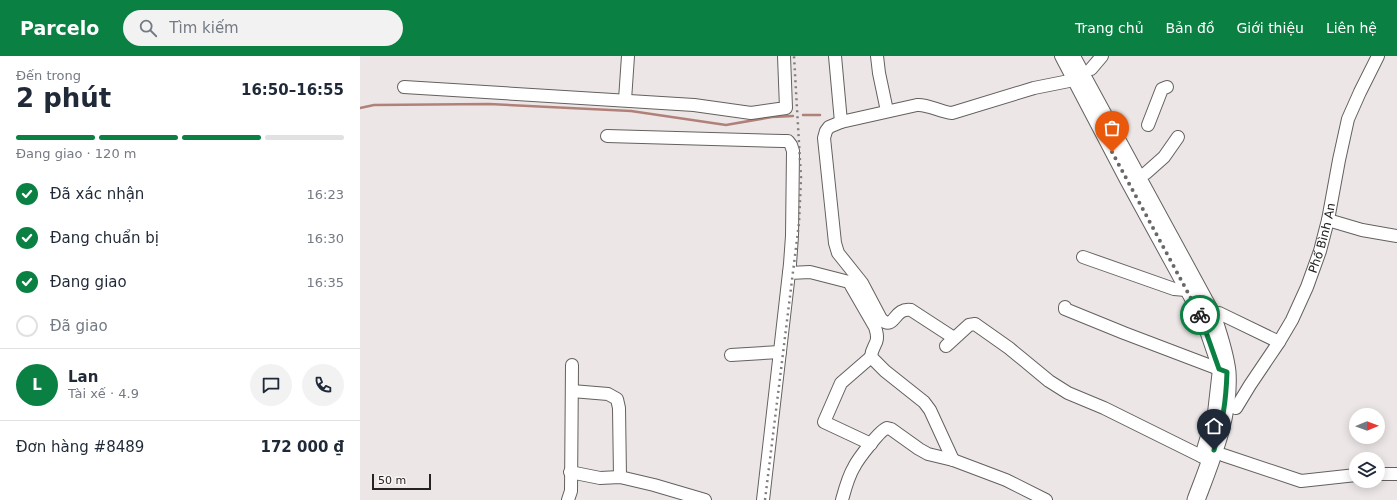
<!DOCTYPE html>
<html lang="vi">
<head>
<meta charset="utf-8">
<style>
  :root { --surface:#fff; --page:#f2f2f3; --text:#1f2937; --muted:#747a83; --line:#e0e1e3; --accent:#0b8043 }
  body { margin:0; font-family:"DejaVu Sans",sans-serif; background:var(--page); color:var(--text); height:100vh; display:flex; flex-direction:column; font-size:15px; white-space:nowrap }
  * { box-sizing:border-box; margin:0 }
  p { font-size:13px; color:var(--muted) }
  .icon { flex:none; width:22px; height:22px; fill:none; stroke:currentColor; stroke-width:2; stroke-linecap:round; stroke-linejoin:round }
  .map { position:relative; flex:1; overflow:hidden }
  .drawer { display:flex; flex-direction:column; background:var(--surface); width:360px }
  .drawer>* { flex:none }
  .needle { width:26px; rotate:89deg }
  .fabs { position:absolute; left:989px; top:352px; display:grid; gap:8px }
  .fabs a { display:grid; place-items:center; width:36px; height:36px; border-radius:50%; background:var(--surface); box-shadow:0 2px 10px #0003; font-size:20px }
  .scale { position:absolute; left:12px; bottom:10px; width:59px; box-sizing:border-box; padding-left:4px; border:2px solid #242222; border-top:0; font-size:11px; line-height:14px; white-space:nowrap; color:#242222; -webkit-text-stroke:3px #f9f4f4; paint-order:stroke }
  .pin { position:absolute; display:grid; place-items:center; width:34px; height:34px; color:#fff; margin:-41px -17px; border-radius:50% 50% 50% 0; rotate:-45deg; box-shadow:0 0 4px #0007 }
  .pin .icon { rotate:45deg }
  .courier { position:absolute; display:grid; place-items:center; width:40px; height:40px; margin:-20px; border:3px solid #0b8043; border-radius:50%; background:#fff; color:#222; box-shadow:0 1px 5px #0007 }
  .summary em { font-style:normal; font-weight:600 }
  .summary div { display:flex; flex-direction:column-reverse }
  .summary { display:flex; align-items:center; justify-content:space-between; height:68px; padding:0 16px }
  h1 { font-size:26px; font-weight:600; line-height:30px }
  .bar { display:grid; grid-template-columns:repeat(4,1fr); gap:6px 4px; align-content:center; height:48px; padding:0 16px }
  .bar i { height:5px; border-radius:3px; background:var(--line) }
  .bar .active { background:var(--accent) }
  .bar p { grid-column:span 4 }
  .line { display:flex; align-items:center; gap:10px; padding:0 16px; border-top:1px solid var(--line) }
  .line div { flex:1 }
  .round { display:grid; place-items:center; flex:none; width:42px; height:42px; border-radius:21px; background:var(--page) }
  ol { padding:0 16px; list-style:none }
  li { display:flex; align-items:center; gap:12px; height:44px }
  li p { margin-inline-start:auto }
  li .icon { padding:4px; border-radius:50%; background:var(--accent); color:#fff; stroke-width:4 }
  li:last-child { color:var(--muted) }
  li i { width:22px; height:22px; border:2px solid var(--line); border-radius:50% }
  header { display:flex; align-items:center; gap:24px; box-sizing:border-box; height:56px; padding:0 20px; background:var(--accent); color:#fff }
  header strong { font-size:19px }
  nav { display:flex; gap:22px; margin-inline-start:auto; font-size:14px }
  .search { width:280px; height:36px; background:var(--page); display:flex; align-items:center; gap:10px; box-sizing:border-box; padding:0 14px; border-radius:22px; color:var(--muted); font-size:15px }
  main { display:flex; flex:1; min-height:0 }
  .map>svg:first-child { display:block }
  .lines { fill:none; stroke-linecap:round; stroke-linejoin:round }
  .stream { stroke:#b18179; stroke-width:2.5 }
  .minor-casing { stroke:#64605f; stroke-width:14 }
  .highway-casing { stroke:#64605f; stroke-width:19 }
  .minor { stroke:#fff; stroke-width:12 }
  .highway { stroke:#fff; stroke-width:17 }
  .rail { stroke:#827e7e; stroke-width:2.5; stroke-dasharray:2 4; stroke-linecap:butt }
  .done { stroke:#6a6767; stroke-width:4; stroke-dasharray:0 7.2 }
  .route { stroke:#0b8043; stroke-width:5 }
  .labels { text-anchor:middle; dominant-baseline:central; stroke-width:3; stroke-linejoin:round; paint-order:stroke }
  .street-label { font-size:12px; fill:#242222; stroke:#f9f4f4 }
</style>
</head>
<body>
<header>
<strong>Parcelo</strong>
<div class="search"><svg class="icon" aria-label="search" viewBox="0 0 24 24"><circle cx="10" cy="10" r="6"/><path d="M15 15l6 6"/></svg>Tìm kiếm</div>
<nav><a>Trang chủ</a><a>Bản đồ</a><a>Giới thiệu</a><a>Liên hệ</a></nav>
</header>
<main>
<section class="drawer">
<div class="summary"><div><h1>2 phút</h1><p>Đến trong</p></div><em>16:50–16:55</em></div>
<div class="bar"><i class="active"></i><i class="active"></i><i class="active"></i><i></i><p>Đang giao · 120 m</p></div>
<ol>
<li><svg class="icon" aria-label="check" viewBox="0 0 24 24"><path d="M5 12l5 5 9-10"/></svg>Đã xác nhận<p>16:23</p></li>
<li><svg class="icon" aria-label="check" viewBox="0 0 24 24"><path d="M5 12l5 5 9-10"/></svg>Đang chuẩn bị<p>16:30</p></li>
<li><svg class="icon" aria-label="check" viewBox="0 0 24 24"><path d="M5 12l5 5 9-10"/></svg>Đang giao<p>16:35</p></li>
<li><i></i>Đã giao</li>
</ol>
<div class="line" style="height:72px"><b class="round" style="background:var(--accent);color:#fff">L</b><div><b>Lan</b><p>Tài xế · 4.9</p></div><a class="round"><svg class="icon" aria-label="chat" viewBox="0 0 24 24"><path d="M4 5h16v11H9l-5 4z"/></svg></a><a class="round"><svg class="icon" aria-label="phone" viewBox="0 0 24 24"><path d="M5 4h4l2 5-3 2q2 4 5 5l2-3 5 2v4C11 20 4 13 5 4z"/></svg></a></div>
<div class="line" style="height:52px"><div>Đơn hàng #8489</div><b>172 000 ₫</b></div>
</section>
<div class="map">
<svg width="1037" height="444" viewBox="0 0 1037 444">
  <rect width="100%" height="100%" fill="#ece7e6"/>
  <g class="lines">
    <path class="stream" d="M 0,52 L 14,49 L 129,48 L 271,55 L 366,69 L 412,61 L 433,60
      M 443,59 L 460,59"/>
    <g class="minor-casing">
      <g id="minor">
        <path d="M 475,0 L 481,66"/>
        <path d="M 517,0 L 519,17 L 527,55"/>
        <path d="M 701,0 L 766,124 L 842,263 L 859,313 L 854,357 L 841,400"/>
        <path d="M 731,13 L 742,0"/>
        <path d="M 44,31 L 334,49 L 391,57 L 426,52 L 424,0"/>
        <path d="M 265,44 L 268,0"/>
        <path d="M 788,69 L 802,33 L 807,31"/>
        <path d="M 247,80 L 423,85 L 428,85 L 431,89 L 433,95 L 432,180 L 430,208 L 403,444"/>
        <path d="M 786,117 L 804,101 L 818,81"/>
        <path d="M 968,164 L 1002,174 L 1037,180"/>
        <path d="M 723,201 L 814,233 L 826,234 L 832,233"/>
        <path d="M 429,217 L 450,216 L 489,226 L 515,271 C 521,289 512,287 511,301 L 525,315 L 564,346 L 570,354 L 593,404"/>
        <path d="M 705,251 L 705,253 L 764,277 L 864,315"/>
        <path d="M 859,257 L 919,286"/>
        <path d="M 594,282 L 551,254 C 533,251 535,276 521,263 L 502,227 L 478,197 L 475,187 L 464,82 L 466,75 L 469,71 L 481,66 L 557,49 C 568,48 580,56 592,57 L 674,32 L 714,24"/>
        <path d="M 586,290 L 609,269 L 615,268 L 649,292 L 689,325 L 708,337 L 744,352 L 847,403"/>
        <path d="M 371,299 L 420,296"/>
        <path d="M 511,301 L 481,327 L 464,366 L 511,388"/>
        <path d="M 212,335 L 248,338 L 257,343 L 259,352 L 260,421"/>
        <path id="s1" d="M 876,352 L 890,329 L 919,286 L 932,264 L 947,231 L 960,195 L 968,164 L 979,104 L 988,63 L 1000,36 L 1018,0"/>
        <path d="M 863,399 L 941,425 L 996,419"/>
        <path d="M 210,416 L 240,422 L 260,421 L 294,429 L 345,444"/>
        <path d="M 1018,418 L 1037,418"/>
        <path d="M 208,444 L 211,435 L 212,309"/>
        <path d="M 482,444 C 485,433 488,421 494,411 C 498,403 520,374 527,372 L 531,373 L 559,393 L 568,398 L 593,404 L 646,424 L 686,444"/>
      </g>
    </g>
    <g class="highway-casing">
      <path id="highway" d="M 711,0 L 852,259 C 858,277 865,297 867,316 C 870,360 851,404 836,444"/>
    </g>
    <use href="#minor" class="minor"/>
    <use href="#highway" class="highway"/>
    <path class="rail" d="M 405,444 L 439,167 L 441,122 L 434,0"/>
  </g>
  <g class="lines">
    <path class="done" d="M 752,96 L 840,259"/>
    <path class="route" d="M 840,259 L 859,313 L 867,316 C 866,346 863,365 854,394"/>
  </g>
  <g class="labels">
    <g class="street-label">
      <text stroke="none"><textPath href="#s1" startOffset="192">Phố Bình An</textPath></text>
    </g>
  </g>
</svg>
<div class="fabs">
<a><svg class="needle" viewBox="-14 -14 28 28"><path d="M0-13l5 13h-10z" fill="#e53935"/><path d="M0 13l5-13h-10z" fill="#747a83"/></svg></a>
<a><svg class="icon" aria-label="layers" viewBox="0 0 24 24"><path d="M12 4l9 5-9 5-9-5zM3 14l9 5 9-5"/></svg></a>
</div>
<div class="scale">50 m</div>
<div class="pin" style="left:752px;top:96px;background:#ea580c"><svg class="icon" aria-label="bag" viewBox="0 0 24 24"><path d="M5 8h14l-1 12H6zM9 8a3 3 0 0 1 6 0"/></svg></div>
<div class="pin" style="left:854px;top:394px;background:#1f2937"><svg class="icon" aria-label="home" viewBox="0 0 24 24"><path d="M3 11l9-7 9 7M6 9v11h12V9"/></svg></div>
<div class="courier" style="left:840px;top:259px"><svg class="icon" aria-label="bike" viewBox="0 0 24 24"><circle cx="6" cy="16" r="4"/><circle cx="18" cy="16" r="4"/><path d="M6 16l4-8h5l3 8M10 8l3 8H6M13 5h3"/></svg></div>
</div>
</main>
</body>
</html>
